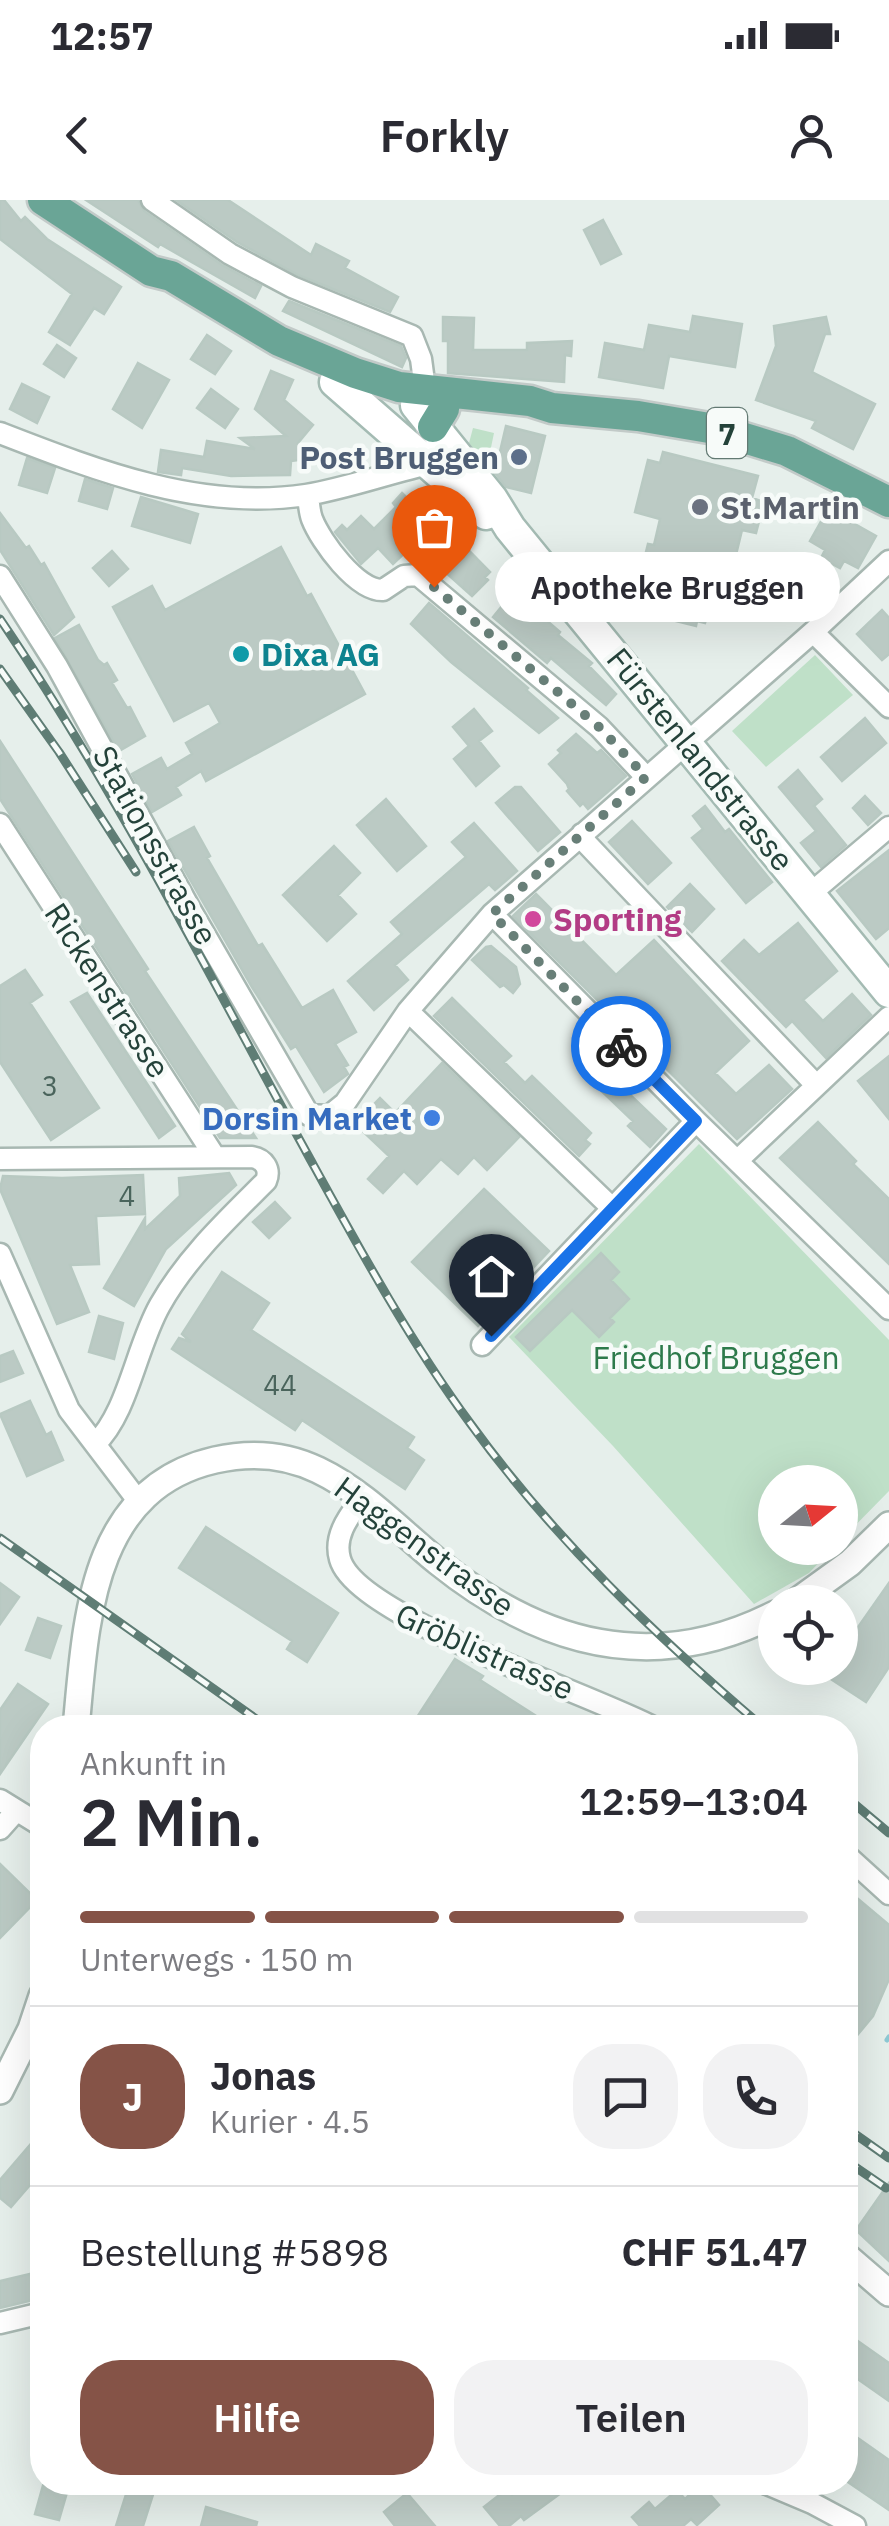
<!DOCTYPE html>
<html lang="de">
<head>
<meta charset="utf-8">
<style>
  :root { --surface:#fff; --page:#f2f2f3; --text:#2b2b33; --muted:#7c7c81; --line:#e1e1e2; --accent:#855347 }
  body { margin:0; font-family:"IBM Plex Sans",sans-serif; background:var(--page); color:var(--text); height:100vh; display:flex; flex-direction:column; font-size:38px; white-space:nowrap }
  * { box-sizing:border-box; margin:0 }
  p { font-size:32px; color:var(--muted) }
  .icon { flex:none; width:55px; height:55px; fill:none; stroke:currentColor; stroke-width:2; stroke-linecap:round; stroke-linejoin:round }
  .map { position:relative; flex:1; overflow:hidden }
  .sheet { position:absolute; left:30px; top:1515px; width:828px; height:780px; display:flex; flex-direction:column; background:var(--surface); border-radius:40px; box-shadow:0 10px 40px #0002 }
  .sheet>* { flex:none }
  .needle { width:65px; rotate:72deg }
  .buttons { position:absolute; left:758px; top:1265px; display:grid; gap:20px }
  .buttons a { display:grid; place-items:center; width:100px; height:100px; border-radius:50%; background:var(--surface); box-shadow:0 10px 40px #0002; font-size:50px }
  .pin { position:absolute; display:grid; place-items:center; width:85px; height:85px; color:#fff; margin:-102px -42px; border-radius:50% 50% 50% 0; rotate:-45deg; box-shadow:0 0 10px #0007 }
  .pin .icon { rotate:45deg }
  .courier { position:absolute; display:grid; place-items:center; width:100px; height:100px; margin:-50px; border:8px solid #1a73e8; border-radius:50%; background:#fff; color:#222; box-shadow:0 2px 12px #0007 }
  .bubble { position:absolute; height:70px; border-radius:35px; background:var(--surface); box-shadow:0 10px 40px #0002; font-size:32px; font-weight:600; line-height:70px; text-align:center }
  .headline em { font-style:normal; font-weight:600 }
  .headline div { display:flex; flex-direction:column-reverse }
  .headline { display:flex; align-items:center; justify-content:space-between; height:170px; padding:0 50px }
  h1 { font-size:65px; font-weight:600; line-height:75px }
  .bar { display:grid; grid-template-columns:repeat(4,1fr); gap:15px 10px; align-content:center; height:120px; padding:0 50px }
  .bar i { height:12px; border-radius:8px; background:var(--line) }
  .bar .selected { background:var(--accent) }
  .bar p { grid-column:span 4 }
  .line { display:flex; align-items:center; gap:25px; padding:0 50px; border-top:2px solid var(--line) }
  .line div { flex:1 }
  .round { display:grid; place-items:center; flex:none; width:105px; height:105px; border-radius:40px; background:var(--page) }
  .cta { display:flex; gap:20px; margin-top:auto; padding:20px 50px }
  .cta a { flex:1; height:115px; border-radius:40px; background:var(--accent); color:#fff; font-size:40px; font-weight:600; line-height:115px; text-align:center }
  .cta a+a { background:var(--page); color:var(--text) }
  .status { display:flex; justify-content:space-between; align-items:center; height:70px; padding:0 50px; background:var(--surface); direction:ltr }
  .status svg { height:28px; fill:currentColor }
  header { display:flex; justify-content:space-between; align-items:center; height:130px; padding:0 50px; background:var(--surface); font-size:45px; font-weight:600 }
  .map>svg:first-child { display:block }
  .green { fill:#bfe0c8 }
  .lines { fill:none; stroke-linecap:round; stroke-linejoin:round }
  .stream { stroke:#8ec9d4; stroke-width:5 }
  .building { fill:#bbcac4; stroke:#b8c9c2; stroke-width:2.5 }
  .minor-casing { stroke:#a8b8b2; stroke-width:25 }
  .tertiary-casing { stroke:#a8b8b2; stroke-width:30 }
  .secondary-casing { stroke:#a4bbb3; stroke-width:35 }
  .primary-casing { stroke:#c2cac8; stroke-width:35 }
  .minor { stroke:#fff; stroke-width:20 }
  .tertiary { stroke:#fff; stroke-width:25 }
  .secondary { stroke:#fff; stroke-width:30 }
  .primary { stroke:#6aa596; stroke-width:30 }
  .rail-casing { stroke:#5f7d75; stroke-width:9 }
  .rail { stroke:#f7fbf9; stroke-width:5; stroke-dasharray:15; stroke-linecap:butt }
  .done { stroke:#687f78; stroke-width:10; stroke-dasharray:0 18 }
  .route { stroke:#1a73e8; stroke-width:12 }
  .service-dot { fill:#5c6f8a; stroke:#f7fbf9; stroke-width:4 }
  .worship-dot { fill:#6b7280; stroke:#f7fbf9; stroke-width:4 }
  .culture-dot { fill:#0f9aa8; stroke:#f7fbf9; stroke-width:4 }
  .hotel-dot { fill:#d1479c; stroke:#f7fbf9; stroke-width:4 }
  .shop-dot { fill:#3f7fe0; stroke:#f7fbf9; stroke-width:4 }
  .labels { text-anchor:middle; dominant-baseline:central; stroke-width:9; stroke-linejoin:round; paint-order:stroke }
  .number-label { font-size:28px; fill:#4a645c }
  .shield { fill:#f7fbf9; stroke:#637a73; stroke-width:2.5 }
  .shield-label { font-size:30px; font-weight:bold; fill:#24423a }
  .service-label { font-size:32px; font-weight:bold; fill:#4e5e75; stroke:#f7fbf9; text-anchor:end }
  .worship-label { font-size:32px; font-weight:bold; fill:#5b616d; stroke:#f7fbf9; text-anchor:start }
  .culture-label { font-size:32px; font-weight:bold; fill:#0d838f; stroke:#f7fbf9; text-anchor:start }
  .street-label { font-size:32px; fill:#24423a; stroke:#f7fbf9 }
  .hotel-label { font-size:32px; font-weight:bold; fill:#b23c85; stroke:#f7fbf9; text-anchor:start }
  .shop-label { font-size:32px; font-weight:bold; fill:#366cbe; stroke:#f7fbf9; text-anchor:end }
  .park-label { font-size:32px; fill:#2d7a4b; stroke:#f7fbf9 }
</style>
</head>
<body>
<div class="status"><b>12:57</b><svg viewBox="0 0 49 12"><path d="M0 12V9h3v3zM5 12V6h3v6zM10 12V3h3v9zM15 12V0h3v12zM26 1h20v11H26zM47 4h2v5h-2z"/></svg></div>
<header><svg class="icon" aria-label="back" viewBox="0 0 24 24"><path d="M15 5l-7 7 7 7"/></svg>Forkly<svg class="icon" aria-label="person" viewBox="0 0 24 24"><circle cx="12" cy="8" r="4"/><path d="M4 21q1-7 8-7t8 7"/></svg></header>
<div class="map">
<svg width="889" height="2326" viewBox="0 0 889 2326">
  <rect width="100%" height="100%" fill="#e6efeb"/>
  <path class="green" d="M 473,228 L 494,233 L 488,262 L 483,261 L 469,243 Z
    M 815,455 L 853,495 L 766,567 L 732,531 Z
    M 699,944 L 889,1140 L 889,1291 L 840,1341 L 840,1282 L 775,1282 L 775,1348 L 833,1348 L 809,1373 L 754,1404 L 613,1246 L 509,1137 Z"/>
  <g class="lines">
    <path class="stream" d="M 887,1840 L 889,1837"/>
  </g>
  <path class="building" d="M 0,0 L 4,0 L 21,21 L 25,17 L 47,39 L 121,87 L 104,114 L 94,108 L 70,145 L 49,132 L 72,94 L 0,39 Z
    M 86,0 L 138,0 L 144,11 L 222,65 L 261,86 L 255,98 L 160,44 L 158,47 Z
    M 176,0 L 228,0 L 311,55 L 316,44 L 349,61 L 345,68 L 398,97 L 390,112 L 298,75 L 237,42 Z
    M 603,20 L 621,54 L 601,64 L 584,30 Z
    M 289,101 L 401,146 L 406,158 L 402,167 L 283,111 Z
    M 693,116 L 742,124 L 735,167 L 669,156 L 663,188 L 599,177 L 605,143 L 644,150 L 649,125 L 690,132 Z
    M 443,117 L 474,118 L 473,150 L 527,150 L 527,143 L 572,141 L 571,156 L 565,155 L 564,182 L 448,173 L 448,141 L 443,141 Z
    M 826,117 L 830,134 L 825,134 L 812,172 L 875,204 L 853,249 L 812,228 L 816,221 L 756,200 L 776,146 L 774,126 Z
    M 207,135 L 231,151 L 215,174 L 191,159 Z
    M 57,145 L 76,158 L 64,177 L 44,164 Z
    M 138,163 L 169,180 L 142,228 L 113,209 Z
    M 271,171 L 293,180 L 284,200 L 313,225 L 298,243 L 299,260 L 291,261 L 290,275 L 231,276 L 182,268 L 181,275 L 158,272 L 161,250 L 204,257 L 207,241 L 255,249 L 240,238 L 286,236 L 255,209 Z
    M 22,184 L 49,197 L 37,223 L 10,209 Z
    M 211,189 L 238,209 L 225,228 L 197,208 Z
    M 506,226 L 545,236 L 531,293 L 506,287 L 495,273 Z
    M 663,252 L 758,276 L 752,298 L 764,302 L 756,333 L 742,330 L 733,367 L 723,365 L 705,423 L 697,421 L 696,426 L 656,416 L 658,406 L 634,400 L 648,344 L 654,345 L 660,319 L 635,312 L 648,260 L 660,263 Z
    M 27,258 L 55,268 L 47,293 L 19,285 Z
    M 85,279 L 113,288 L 107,309 L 79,301 Z
    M 402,293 L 427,318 L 432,313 L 490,372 L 485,377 L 488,380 L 472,396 L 414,344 L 393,364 L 378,348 L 361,364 L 335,332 L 342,325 L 347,330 L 361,316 L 374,329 L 396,307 L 393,303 Z
    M 141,297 L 198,314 L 190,343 L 132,326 Z
    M 828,309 L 876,336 L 858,368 L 844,361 L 840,368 L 821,358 L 825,350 L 810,341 Z
    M 0,313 L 26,348 L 29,346 L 41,365 L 44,363 L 74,417 L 54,435 L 0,350 Z
    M 281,347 L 307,396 L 311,394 L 365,494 L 206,581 L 201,571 L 176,587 L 181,595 L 152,612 L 132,574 L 161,558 L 167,569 L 192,554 L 186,543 L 220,523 L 209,503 L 174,521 L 113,407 L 152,386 L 165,410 Z
    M 112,351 L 128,369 L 109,386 L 93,368 Z
    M 511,395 L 517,395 L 560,432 L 558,435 L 592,463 L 589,466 L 616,494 L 606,505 L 551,458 L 547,463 L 493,417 Z
    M 429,403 L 528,488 L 526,490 L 558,518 L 539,533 L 451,462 L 411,424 Z
    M 882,410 L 889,418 L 889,454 L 882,460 L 857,434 Z
    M 79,425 L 98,460 L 104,465 L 107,463 L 117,480 L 112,483 L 127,508 L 130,507 L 145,536 L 119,551 L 55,438 Z
    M 474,509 L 492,531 L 479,541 L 499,566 L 476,586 L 454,559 L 469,546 L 453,527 Z
    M 865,518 L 886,543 L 842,581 L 821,557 Z
    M 576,534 L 597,553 L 601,550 L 626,576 L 588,609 L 583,603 L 580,606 L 567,591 L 569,589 L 567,584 L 549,564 L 561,553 L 558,550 Z
    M 0,541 L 148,769 L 145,771 L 256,938 L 220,938 L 0,599 Z
    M 798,570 L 822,599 L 814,606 L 846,645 L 821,667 L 801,643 L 816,631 L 779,587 Z
    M 515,587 L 521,587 L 560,632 L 538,651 L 496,603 Z
    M 865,596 L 881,613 L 868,625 L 853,608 Z
    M 386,599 L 426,646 L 397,671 L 357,625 Z
    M 705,606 L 725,632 L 729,629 L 772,682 L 746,703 L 692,638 L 703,629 L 693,616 Z
    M 632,621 L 671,663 L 648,684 L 609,642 Z
    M 474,623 L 517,671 L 495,690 L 489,684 L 395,765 L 408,780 L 374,810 L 348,781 L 402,734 L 391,722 L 466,657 L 452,642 Z
    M 194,627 L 210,656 L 207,658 L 258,746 L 262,744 L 302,808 L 333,790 L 356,832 L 335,844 L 348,865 L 344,867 L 348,874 L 324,892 L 296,846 L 291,849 L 252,787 L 168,641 Z
    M 334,646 L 360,673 L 338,695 L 356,714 L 327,741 L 283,695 Z
    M 889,650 L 889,728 L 876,739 L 837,691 Z
    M 690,684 L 714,709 L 692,732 L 667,707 Z
    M 536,694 L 616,775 L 654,740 L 749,841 L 715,873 L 736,894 L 769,865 L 792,889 L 737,939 L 513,716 Z
    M 798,723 L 837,771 L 803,800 L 823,821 L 852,794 L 871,815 L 826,858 L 792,821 L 786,827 L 722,761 L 744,740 L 759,755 Z
    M 491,746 L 516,767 L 520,784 L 513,793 L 504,785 L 500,787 L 472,760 L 486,747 Z
    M 25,770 L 42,795 L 30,803 L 99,908 L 51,940 L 0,862 L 0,786 Z
    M 87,793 L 175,926 L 159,938 L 71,802 Z
    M 452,798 L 511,856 L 504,862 L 525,883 L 532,876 L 591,933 L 585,940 L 590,944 L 579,956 L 434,816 Z
    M 889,856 L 889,919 L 858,881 Z
    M 442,863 L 519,937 L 487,970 L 474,957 L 458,974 L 441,959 L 417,984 L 404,971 L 383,993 L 368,979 L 389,956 L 355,924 L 380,898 L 395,913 Z
    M 602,868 L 666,929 L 650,947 L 628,926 L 633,921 L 590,880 Z
    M 818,922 L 856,961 L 853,964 L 889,999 L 889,1064 L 780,958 Z
    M 229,973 L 236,985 L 166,1049 L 134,1106 L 104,1088 L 145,1018 L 145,1029 L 180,996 L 179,978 Z
    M 143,975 L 145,1014 L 96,1016 L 99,1064 L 70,1065 L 89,1112 L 57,1124 L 0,989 L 3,976 L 62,978 Z
    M 484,989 L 549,1051 L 478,1126 L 412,1062 Z
    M 275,1002 L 290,1018 L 269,1038 L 253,1022 Z
    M 601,1053 L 619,1072 L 611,1080 L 629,1099 L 610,1118 L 614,1122 L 599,1137 L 572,1110 L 530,1151 L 516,1137 Z
    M 222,1072 L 269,1103 L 251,1130 L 414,1237 L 407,1248 L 424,1260 L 405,1289 L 302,1220 L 295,1230 L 172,1149 L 179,1138 L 191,1142 L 182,1134 Z
    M 99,1116 L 123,1123 L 114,1159 L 89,1152 Z
    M 13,1151 L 23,1173 L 0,1182 L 0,1156 Z
    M 30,1201 L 46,1235 L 51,1232 L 63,1260 L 27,1276 L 0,1214 Z
    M 206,1327 L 338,1413 L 307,1462 L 287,1449 L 292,1441 L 179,1368 Z
    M 0,1383 L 19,1397 L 0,1424 Z
    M 889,1383 L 889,1467 L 866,1502 L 814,1468 L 840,1468 L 840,1453 Z
    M 38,1418 L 61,1426 L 50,1458 L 26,1450 Z
    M 455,1459 L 483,1476 L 480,1480 L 555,1528 L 410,1528 Z
    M 18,1484 L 48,1504 L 0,1574 L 0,1510 Z
    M 0,1664 L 37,1700 L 0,1738 Z
    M 845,1688 L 889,1725 L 889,1779 L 873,1816 L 845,1850 Z
    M 42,1931 L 42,1971 L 11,2007 L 0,1998 L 0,1980 Z
    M 889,1983 L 889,2061 L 856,2030 Z
    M 34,2073 L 41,2098 L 0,2108 L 0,2081 Z
    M 845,2132 L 889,2163 L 889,2201 L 845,2170 Z
    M 845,2229 L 889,2260 L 889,2310 L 845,2280 Z
    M 44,2282 L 70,2282 L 59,2320 L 35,2314 Z
    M 130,2282 L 157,2282 L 143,2326 L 116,2326 Z
    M 527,2282 L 576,2282 L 524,2320 L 521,2316 L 509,2326 L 500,2326 L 484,2307 L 507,2289 L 512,2295 Z
    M 701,2284 L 719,2305 L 697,2325 L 691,2319 L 683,2326 L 640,2326 L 632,2317 L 649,2302 L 655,2309 L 677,2290 L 685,2299 Z
    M 407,2293 L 435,2326 L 395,2326 L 384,2312 Z
    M 206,2307 L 257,2322 L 256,2326 L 201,2326 Z"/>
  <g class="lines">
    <g class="minor-casing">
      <path id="minor" d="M 152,0 L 230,54 L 292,87 L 412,136 L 421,159 L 425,189
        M 0,233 C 98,271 200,311 306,295 C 349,288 391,272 433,263
        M 308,295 C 309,302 309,311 312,319 C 321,342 357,391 383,390 L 404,376 L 418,375 L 599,527 L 646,577
        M 0,376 L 57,466 L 190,709 L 309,915 L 329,916 L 345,903 L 408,811 L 492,714 L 813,432 L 889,361
        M 813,432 L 889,507
        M 0,624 L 215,957
        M 582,634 L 587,644 L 816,885
        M 811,693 L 889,627
        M 492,714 L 696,921 L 889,1109
        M 408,811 L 612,1008
        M 0,959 L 252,957 C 264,959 271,969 266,981 C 228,1019 187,1057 160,1105 C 136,1147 128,1213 95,1244
        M 737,961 L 889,817
        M 0,1054 L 69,1210 L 139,1302
        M 482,1145 L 696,921
        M 363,1297 C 350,1315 333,1335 340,1359 C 356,1417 594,1495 655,1528
        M 0,1600 L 42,1626
        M 0,1629 L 16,1611
        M 845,1654 L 889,1694
        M 0,2123 L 42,2113
        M 762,2282 L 812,2303 L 855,2326"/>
    </g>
    <g class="tertiary-casing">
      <path id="tertiary" d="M 796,1402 L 850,1363 L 889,1325
        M 76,1528 C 86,1424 89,1289 215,1260 C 250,1252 285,1254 318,1270 C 364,1292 399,1330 438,1362 C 541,1445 653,1476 775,1414
        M 0,1891 L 31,1829 L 42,1796
        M 845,2055 L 889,2093"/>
    </g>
    <g class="secondary-casing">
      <path id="secondary" d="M 335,182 L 486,314
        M 416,205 L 492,299 L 510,328 L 889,792"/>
    </g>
    <g class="primary-casing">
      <path id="primary" d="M 43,0 L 151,71 L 171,76 L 279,141 L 355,173 L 399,187 L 530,201 L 552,208 L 638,216 L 715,229 L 787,251 L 889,302
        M 433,227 L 444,209"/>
    </g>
    <use href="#minor" class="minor"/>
    <use href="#tertiary" class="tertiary"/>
    <use href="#secondary" class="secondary"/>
    <use href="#primary" class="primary"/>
    <g class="rail-casing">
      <path id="rail" d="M 0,419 C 116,590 210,777 309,957 C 359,1048 409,1140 470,1223 C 554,1339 655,1435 764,1528
        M 0,469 L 59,552 L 136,672
        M 0,1338 L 269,1528
        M 845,1596 L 889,1633
        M 845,1927 L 889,1958
        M 845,1960 L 886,1988"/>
    </g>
    <use href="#rail" class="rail"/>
  </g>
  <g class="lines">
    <path class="done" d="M 434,387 L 599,527 L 646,577 L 492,714 L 621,846"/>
    <path class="route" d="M 491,1136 L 696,921 L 621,846"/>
  </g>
  <circle class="service-dot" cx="519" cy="257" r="10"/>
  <circle class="worship-dot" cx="700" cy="307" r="10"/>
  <circle class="culture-dot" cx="241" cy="454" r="10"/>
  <circle class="hotel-dot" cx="533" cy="719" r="10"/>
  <circle class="shop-dot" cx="432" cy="918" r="10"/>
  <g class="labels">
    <g class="number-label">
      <text x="50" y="885">3</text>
      <text x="127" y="995">4</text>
      <text x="280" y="1184">44</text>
    </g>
    <rect class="shield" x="707" y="208" width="40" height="50" rx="8"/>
    <g class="shield-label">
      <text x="727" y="233">7</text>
    </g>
    <g class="service-label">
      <text x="499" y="257">Post Bruggen</text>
    </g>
    <g class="worship-label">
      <text x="720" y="307">St.Martin</text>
    </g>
    <g class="culture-label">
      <text x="261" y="454">Dixa AG</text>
    </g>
    <g class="street-label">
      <text transform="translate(701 559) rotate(51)">Fürstenlandstrasse</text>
      <text transform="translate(156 645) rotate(61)">Stationsstrasse</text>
      <text transform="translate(108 790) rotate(57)">Rickenstrasse</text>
      <text transform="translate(425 1346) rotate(36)">Haggenstrasse</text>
      <text transform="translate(485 1451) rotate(24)">Gröblistrasse</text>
    </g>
    <g class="hotel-label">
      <text x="553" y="719">Sporting</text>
    </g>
    <g class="shop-label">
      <text x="412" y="918">Dorsin Market</text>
    </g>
    <g class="park-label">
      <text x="716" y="1157">Friedhof Bruggen</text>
    </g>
  </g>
</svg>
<div class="buttons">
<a><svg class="needle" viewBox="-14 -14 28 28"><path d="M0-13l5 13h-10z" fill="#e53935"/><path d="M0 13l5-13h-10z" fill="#7c7c81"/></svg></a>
<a><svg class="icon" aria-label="locate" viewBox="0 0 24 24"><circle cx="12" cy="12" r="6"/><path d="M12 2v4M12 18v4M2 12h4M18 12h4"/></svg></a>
</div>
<div class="pin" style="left:434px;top:387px;background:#ea580c"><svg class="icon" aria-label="bag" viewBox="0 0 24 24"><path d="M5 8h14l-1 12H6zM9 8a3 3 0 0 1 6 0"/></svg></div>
<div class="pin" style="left:491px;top:1136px;background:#1f2937"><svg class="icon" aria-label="home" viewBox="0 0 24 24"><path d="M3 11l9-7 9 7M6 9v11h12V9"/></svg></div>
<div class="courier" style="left:621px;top:846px"><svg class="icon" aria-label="bike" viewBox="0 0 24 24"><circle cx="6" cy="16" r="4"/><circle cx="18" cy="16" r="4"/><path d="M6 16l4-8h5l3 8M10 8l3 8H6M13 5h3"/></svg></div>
<div class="bubble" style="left:495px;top:352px;width:345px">Apotheke Bruggen</div>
<section class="sheet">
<div class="headline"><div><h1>2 Min.</h1><p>Ankunft in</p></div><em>12:59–13:04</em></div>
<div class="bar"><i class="selected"></i><i class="selected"></i><i class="selected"></i><i></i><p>Unterwegs · 150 m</p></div>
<div class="line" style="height:180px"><b class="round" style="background:var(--accent);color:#fff">J</b><div><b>Jonas</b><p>Kurier · 4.5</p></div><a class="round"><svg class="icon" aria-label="chat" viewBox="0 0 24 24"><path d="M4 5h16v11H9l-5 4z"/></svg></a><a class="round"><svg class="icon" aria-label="phone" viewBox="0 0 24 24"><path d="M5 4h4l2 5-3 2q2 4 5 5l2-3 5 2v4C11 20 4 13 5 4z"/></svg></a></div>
<div class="line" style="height:130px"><div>Bestellung #5898</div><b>CHF 51.47</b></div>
<div class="cta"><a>Hilfe</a><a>Teilen</a></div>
</section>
</div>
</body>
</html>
